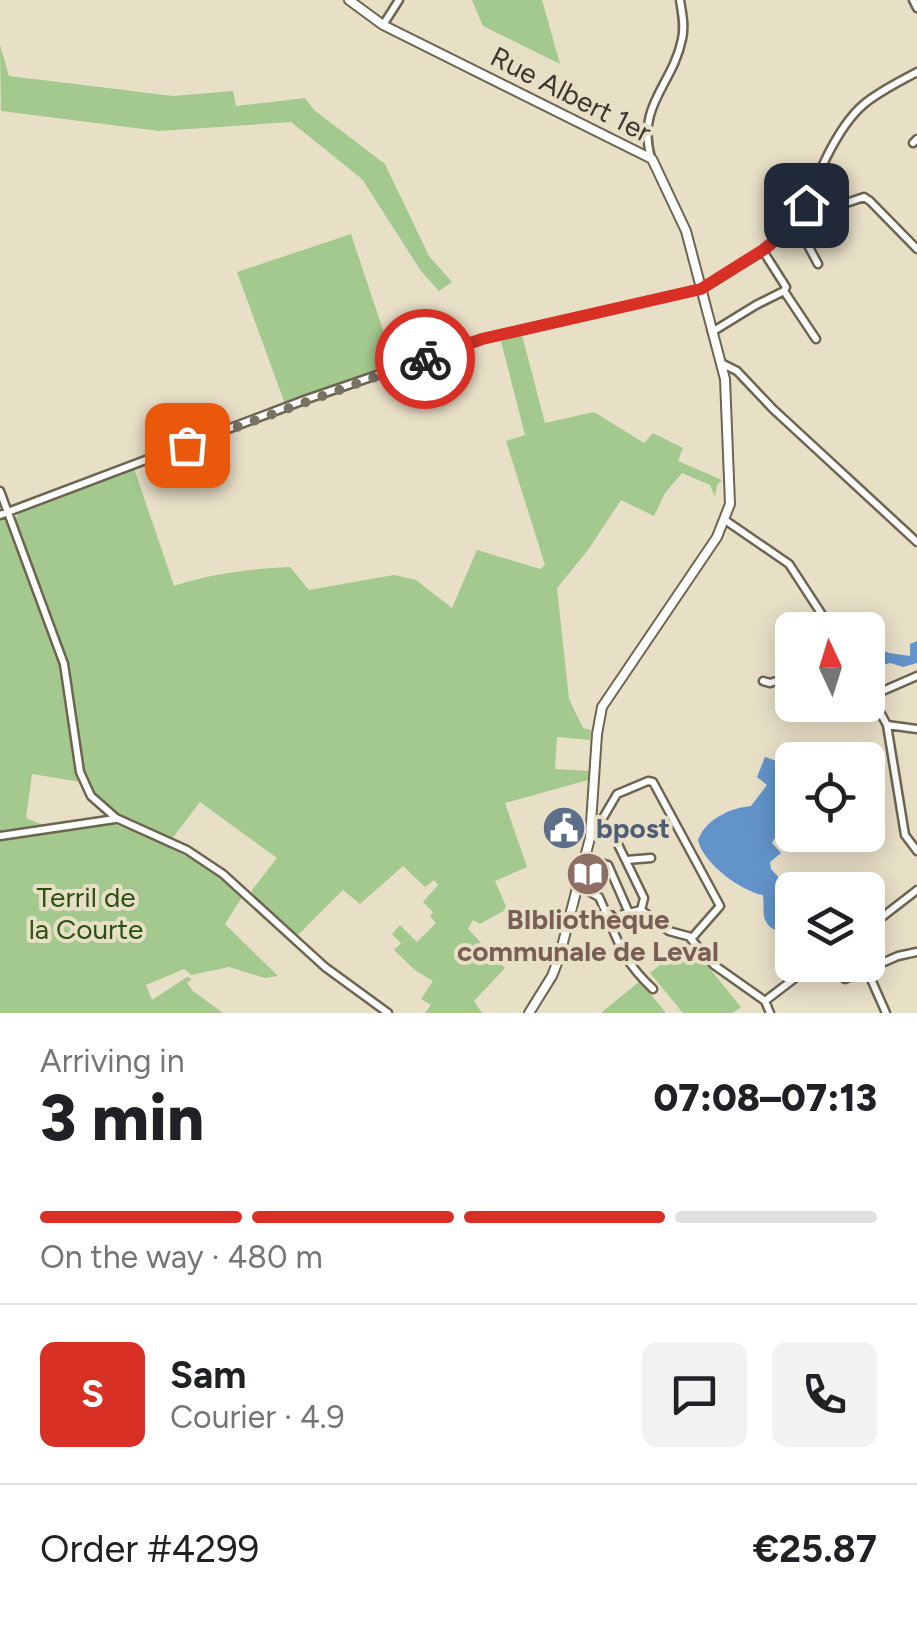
<!DOCTYPE html>
<html lang="en">
<head>
<meta charset="utf-8">
<style>
  :root { --surface:#fff; --page:#f2f2f2; --text:#202124; --muted:#757577; --line:#e0e0e0; --accent:#d93025 }
  body { margin:0; font-family:Figtree,sans-serif; background:var(--page); color:var(--text); height:100vh; display:flex; flex-direction:column; font-size:38px; white-space:nowrap }
  * { box-sizing:border-box; margin:0 }
  p { font-size:32px; color:var(--muted) }
  .icon { flex:none; width:55px; height:55px; fill:none; stroke:currentColor; stroke-width:2; stroke-linecap:round; stroke-linejoin:round }
  .map { position:relative; height:1013px; overflow:hidden }
  .details { display:flex; flex-direction:column; background:var(--surface); flex:1 }
  .details>* { flex:none }
  .needle { width:65px; rotate:356deg }
  .buttons { position:absolute; left:775px; top:612px; display:grid; gap:20px }
  .buttons a { display:grid; place-items:center; width:110px; height:110px; border-radius:15px; background:var(--surface); box-shadow:0 5px 25px #0003; font-size:50px }
  .pin { position:absolute; display:grid; place-items:center; width:85px; height:85px; color:#fff; margin:-42px; border-radius:20px; box-shadow:0 5px 15px #0006 }
  .courier { position:absolute; display:grid; place-items:center; width:100px; height:100px; margin:-50px; border:8px solid #d93025; border-radius:50%; background:#fff; color:#222; box-shadow:0 2px 12px #0007 }
  .headline em { font-style:normal; font-weight:800 }
  .headline div { display:flex; flex-direction:column-reverse }
  .headline { display:flex; align-items:center; justify-content:space-between; height:170px; padding:0 40px }
  h1 { font-size:65px; font-weight:800; line-height:75px }
  .bar { display:grid; grid-template-columns:repeat(4,1fr); gap:15px 10px; align-content:center; height:120px; padding:0 40px }
  .bar i { height:12px; border-radius:8px; background:var(--line) }
  .bar .selected { background:var(--accent) }
  .bar p { grid-column:span 4 }
  .line { display:flex; align-items:center; gap:25px; padding:0 40px; border-top:2px solid var(--line) }
  .line div { flex:1 }
  .round { display:grid; place-items:center; flex:none; width:105px; height:105px; border-radius:15px; background:var(--page) }
  .map>svg:first-child { display:block }
  .green { fill:#a3c98e }
  .water { fill:#6293ca }
  .lines { fill:none; stroke-linecap:round; stroke-linejoin:round }
  .minor-casing { stroke:#6d6550; stroke-width:11 }
  .tertiary-casing { stroke:#6d6550; stroke-width:12 }
  .minor { stroke:#fff; stroke-width:6 }
  .tertiary { stroke:#fff; stroke-width:8 }
  .done { stroke:#787264; stroke-width:10; stroke-dasharray:0 18 }
  .route { stroke:#d93025; stroke-width:12 }
  .labels { text-anchor:middle; dominant-baseline:central; stroke-width:8; stroke-linejoin:round; paint-order:stroke }
  .street-label { font-size:28px; fill:#3b372e; stroke:#e8dfc7 }
  .service-label { font-size:28px; font-weight:bold; fill:#4e5e75; stroke:#e8dfc7; text-anchor:start }
  .park-label { font-size:28px; fill:#2b510f; stroke:#e8dfc7 }
  .education-label { font-size:28px; font-weight:bold; fill:#785e54; stroke:#e8dfc7 }
</style>
</head>
<body>
<div class="map">
<svg width="917" height="1013" viewBox="0 0 917 1013">
  <rect width="100%" height="100%" fill="#e8dfc7"/>
  <path class="green" d="M 472,0 L 542,0 L 560,64 L 483,26 Z
    M 0,45 L 9,76 L 173,96 L 233,91 L 236,106 L 305,98 L 314,110 L 385,164 L 429,256 L 452,282 L 439,291 L 421,271 L 362,179 L 291,122 L 159,131 L 1,111 Z
    M 351,234 L 395,366 L 285,404 L 237,272 Z
    M 522,335 L 545,423 L 594,412 L 644,443 L 653,433 L 683,448 L 678,461 L 722,480 L 717,485 L 715,497 L 710,485 L 682,473 L 665,493 L 654,516 L 621,500 L 588,550 L 557,588 L 569,699 L 583,728 L 591,730 L 590,740 L 557,737 L 555,769 L 589,771 L 588,780 L 505,803 L 527,867 L 495,881 L 507,909 L 480,924 L 473,920 L 468,929 L 505,968 L 474,1001 L 482,1013 L 425,1013 L 431,1005 L 421,999 L 433,981 L 416,971 L 394,950 L 401,943 L 392,934 L 400,925 L 417,942 L 436,923 L 430,916 L 433,912 L 423,902 L 438,885 L 434,880 L 425,887 L 403,866 L 360,904 L 343,890 L 299,934 L 294,934 L 252,895 L 252,890 L 277,858 L 200,802 L 171,840 L 116,815 L 88,788 L 81,764 L 64,658 L 15,520 L 19,512 L 134,468 L 174,586 C 212,573 250,569 290,567 L 309,590 L 394,575 L 416,580 L 452,608 L 477,550 L 540,569 L 545,565 L 506,441 L 525,435 L 501,341 Z
    M 0,517 L 8,518 L 61,660 L 81,782 L 32,774 L 26,818 L 48,827 L 0,833 Z
    M 114,824 C 161,842 205,863 244,894 L 225,924 L 278,976 L 265,978 L 229,967 L 191,975 L 184,969 L 146,985 L 152,1000 L 187,977 L 192,979 L 187,983 L 193,991 L 223,1013 L 0,1013 L 0,839 Z
    M 688,942 L 741,1007 L 733,1013 L 683,1013 L 650,973 Z
    M 640,981 L 666,1013 L 603,1013 L 602,1012 Z"/>
  <path class="water" d="M 917,641 L 917,663 L 903,667 L 890,663 L 868,669 L 868,644 L 889,653 L 910,656 L 910,644 Z
    M 796,751 L 809,760 L 792,760 L 792,820 L 784,822 L 772,843 L 781,853 L 770,862 L 771,869 L 792,892 L 792,923 L 777,931 C 759,923 765,910 763,895 C 743,892 703,864 698,840 C 706,819 730,808 751,806 L 767,785 L 757,777 L 765,757 L 777,761 Z"/>
  <g class="lines">
    <g class="minor-casing">
      <path id="minor" d="M 913,0 L 917,8
        M 383,25 L 399,0
        M 913,143 L 917,139
        M 651,158 C 636,105 673,85 682,39 C 685,26 682,13 680,0
        M 802,217 C 813,184 836,128 863,105 C 878,92 899,82 917,72
        M 796,223 L 818,264
        M 784,291 L 816,339
        M 712,332 L 756,305 L 784,291 L 786,287 L 763,251
        M 721,363 L 737,371 L 773,409 L 917,542
        M 0,491 L 64,664 L 80,772 L 91,796 L 116,818 L 187,850 L 223,874 L 325,967 L 388,1013
        M 0,515 L 307,399 L 482,339 L 701,289 L 763,251 L 802,218 L 864,197 L 870,201 L 917,249
        M 725,520 L 789,564 L 832,630
        M 763,681 L 770,683 L 792,676
        M 868,690 L 887,725 L 905,835 L 917,851
        M 871,696 L 917,676
        M 887,725 L 917,729
        M 598,824 L 610,828 L 644,898 L 641,910 L 669,931 L 691,937
        M 591,829 L 600,823 L 617,794 L 648,781 L 653,782 L 720,906 L 691,939 L 714,965 L 765,1001 L 770,1013
        M 0,836 L 115,819
        M 585,858 L 608,865 L 629,913
        M 626,860 L 651,858
        M 577,885 L 599,897 C 618,938 618,956 653,989
        M 608,918 L 641,910
        M 868,928 L 917,890
        M 867,970 L 886,1013
        M 845,979 L 898,956 L 917,952
        M 765,1001 L 812,965"/>
    </g>
    <g class="tertiary-casing">
      <path id="tertiary" d="M 349,0 L 383,25 L 652,159 L 686,231 L 725,379 L 730,504 L 717,537 L 602,707 L 597,734 L 590,838 L 559,958 L 552,976 L 529,1013"/>
    </g>
    <use href="#minor" class="minor"/>
    <use href="#tertiary" class="tertiary"/>
  </g>
  <g class="lines">
    <path class="done" d="M 187,445 L 425,359"/>
    <path class="route" d="M 425,359 L 482,339 L 701,289 L 763,250 L 802,218 L 806,205"/>
  </g>
  <defs>
    <g id="civic-disc" transform="scale(2.25)"><circle r="9.5" fill="#5c6f8a" stroke="#e8dfc7"/><path d="M-.6-6.5H3V-4.5H.6V-3L4-1V1h2V6H-6V1h2V-1L-.6-3ZM-1.2 2.5V6h2.4V2.5Z" fill="#fff"/></g>
    <g id="library-disc" transform="scale(2.25)"><circle r="9.5" fill="#8d6e63" stroke="#e8dfc7"/><path d="M-6-4Q-3-5.5-.7-3.5V5Q-3 3-6 4ZM6-4Q3-5.5 .7-3.5V5Q3 3 6 4Z" fill="#fff"/></g>
  </defs>
  <g fill-rule="evenodd">
    <use href="#civic-disc" x="564" y="828"/>
    <use href="#library-disc" x="588" y="874"/>
  </g>
  <g class="labels">
    <g class="street-label">
      <text transform="translate(571 94) rotate(27)">Rue Albert 1er</text>
    </g>
    <g class="service-label">
      <text x="596" y="828">bpost</text>
    </g>
    <g class="park-label">
      <text x="86" y="897">Terril de<tspan x="86" dy="32">la Courte</tspan></text>
    </g>
    <g class="education-label">
      <text x="588" y="919">BIbliothèque<tspan x="588" dy="32">communale de Leval</tspan></text>
    </g>
  </g>
</svg>
<div class="buttons">
<a><svg class="needle" viewBox="-14 -14 28 28"><path d="M0-13l5 13h-10z" fill="#e53935"/><path d="M0 13l5-13h-10z" fill="#757577"/></svg></a>
<a><svg class="icon" aria-label="locate" viewBox="0 0 24 24"><circle cx="12" cy="12" r="6"/><path d="M12 2v4M12 18v4M2 12h4M18 12h4"/></svg></a>
<a><svg class="icon" aria-label="layers" viewBox="0 0 24 24"><path d="M12 4l9 5-9 5-9-5zM3 14l9 5 9-5"/></svg></a>
</div>
<div class="pin" style="left:187px;top:445px;background:#ea580c"><svg class="icon" aria-label="bag" viewBox="0 0 24 24"><path d="M5 8h14l-1 12H6zM9 8a3 3 0 0 1 6 0"/></svg></div>
<div class="pin" style="left:806px;top:205px;background:#1f2937"><svg class="icon" aria-label="home" viewBox="0 0 24 24"><path d="M3 11l9-7 9 7M6 9v11h12V9"/></svg></div>
<div class="courier" style="left:425px;top:359px"><svg class="icon" aria-label="bike" viewBox="0 0 24 24"><circle cx="6" cy="16" r="4"/><circle cx="18" cy="16" r="4"/><path d="M6 16l4-8h5l3 8M10 8l3 8H6M13 5h3"/></svg></div>
</div>
<section class="details">
<div class="headline"><div><h1>3 min</h1><p>Arriving in</p></div><em>07:08–07:13</em></div>
<div class="bar"><i class="selected"></i><i class="selected"></i><i class="selected"></i><i></i><p>On the way · 480 m</p></div>
<div class="line" style="height:180px"><b class="round" style="background:var(--accent);color:#fff">S</b><div><b>Sam</b><p>Courier · 4.9</p></div><a class="round"><svg class="icon" aria-label="chat" viewBox="0 0 24 24"><path d="M4 5h16v11H9l-5 4z"/></svg></a><a class="round"><svg class="icon" aria-label="phone" viewBox="0 0 24 24"><path d="M5 4h4l2 5-3 2q2 4 5 5l2-3 5 2v4C11 20 4 13 5 4z"/></svg></a></div>
<div class="line" style="height:130px"><div>Order #4299</div><b>€25.87</b></div>
</section>
</body>
</html>
